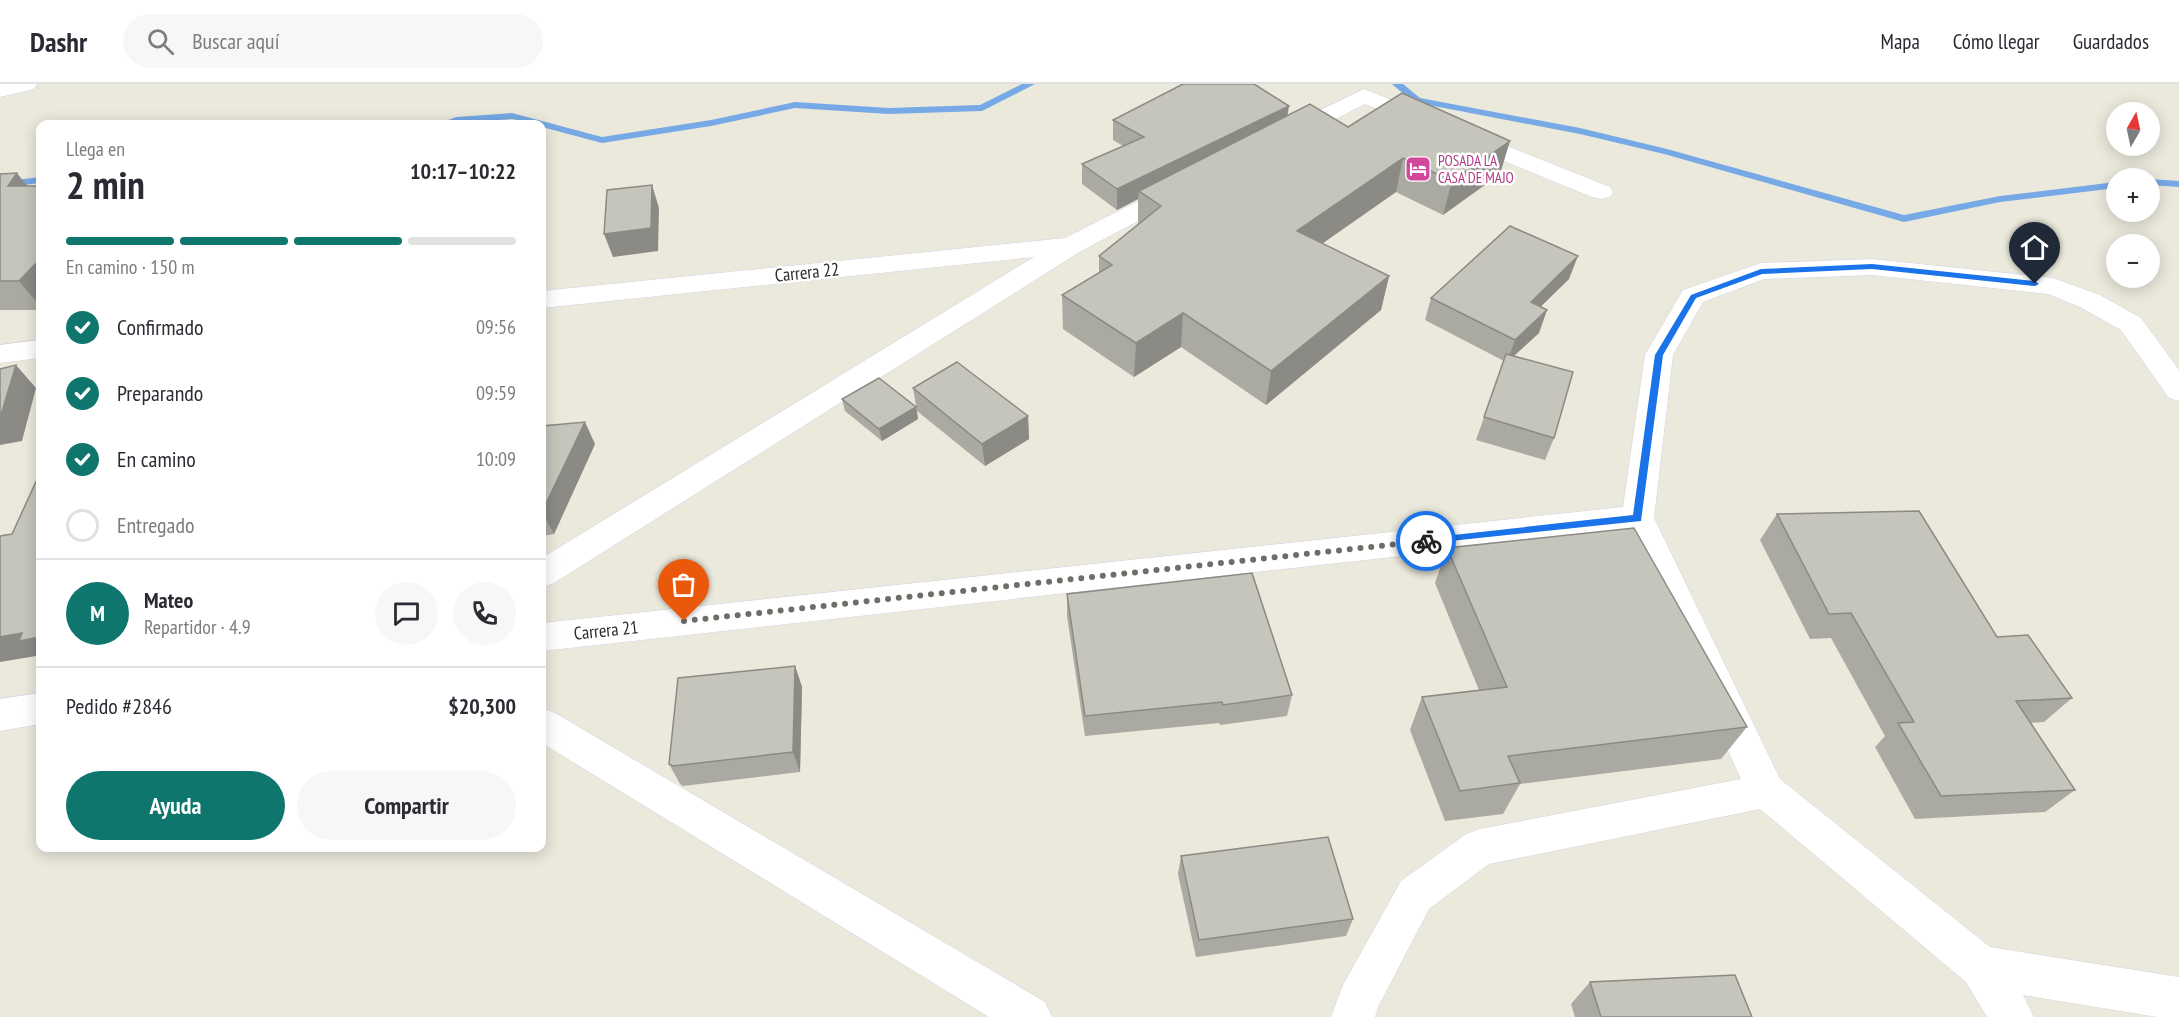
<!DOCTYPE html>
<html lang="es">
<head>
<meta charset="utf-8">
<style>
  :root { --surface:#fff; --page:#f7f7f7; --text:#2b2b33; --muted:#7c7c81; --line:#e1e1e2; --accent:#0f766e }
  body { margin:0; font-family:"PT Sans Narrow",sans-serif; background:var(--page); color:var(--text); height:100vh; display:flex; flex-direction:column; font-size:22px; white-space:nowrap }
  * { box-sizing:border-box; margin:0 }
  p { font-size:20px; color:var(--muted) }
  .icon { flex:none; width:33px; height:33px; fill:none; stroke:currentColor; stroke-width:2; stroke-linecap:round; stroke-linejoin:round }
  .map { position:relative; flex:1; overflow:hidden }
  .panel { position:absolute; left:36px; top:36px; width:510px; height:732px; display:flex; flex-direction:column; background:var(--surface); border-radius:12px; box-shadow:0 3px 15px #0003 }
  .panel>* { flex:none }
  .needle { width:39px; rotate:9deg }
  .tools { position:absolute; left:2106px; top:18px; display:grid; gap:12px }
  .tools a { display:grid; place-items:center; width:54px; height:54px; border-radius:50%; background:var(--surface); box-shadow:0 3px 15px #0003; font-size:30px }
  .pin { position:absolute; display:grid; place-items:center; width:51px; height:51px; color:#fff; margin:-62px -26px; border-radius:50% 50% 50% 0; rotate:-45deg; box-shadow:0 0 6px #0007 }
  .pin .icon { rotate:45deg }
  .courier { position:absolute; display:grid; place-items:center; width:60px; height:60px; margin:-30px; border:4px solid #1a73e8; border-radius:50%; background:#fff; color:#222; box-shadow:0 2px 8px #0007 }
  .summary em { font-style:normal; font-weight:800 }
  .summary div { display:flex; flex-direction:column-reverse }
  .summary { display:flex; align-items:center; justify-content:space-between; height:102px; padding:0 30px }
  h1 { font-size:39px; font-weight:800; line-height:45px }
  .bar { display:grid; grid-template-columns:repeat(4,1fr); gap:9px 6px; align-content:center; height:72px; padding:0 30px }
  .bar i { height:8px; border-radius:4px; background:var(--line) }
  .bar .on { background:var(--accent) }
  .bar p { grid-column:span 4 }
  .line { display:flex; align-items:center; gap:15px; padding:0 30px; border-top:2px solid var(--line) }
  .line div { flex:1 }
  .round { display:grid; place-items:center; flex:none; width:63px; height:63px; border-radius:32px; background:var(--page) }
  ol { padding:0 30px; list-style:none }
  li { display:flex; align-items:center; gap:18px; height:66px }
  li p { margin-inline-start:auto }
  li .icon { padding:6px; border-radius:50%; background:var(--accent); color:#fff; stroke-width:4 }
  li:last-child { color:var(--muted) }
  li i { width:33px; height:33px; border:3px solid var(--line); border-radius:50% }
  .cta { display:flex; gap:12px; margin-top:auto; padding:12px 30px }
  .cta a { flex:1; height:69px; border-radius:36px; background:var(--accent); color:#fff; font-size:24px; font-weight:800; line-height:69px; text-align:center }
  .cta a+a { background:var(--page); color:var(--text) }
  header { display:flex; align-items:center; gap:36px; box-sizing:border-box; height:84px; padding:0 30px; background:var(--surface); border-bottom:2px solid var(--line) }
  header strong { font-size:28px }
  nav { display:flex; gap:33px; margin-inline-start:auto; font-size:21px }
  .search { width:420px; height:54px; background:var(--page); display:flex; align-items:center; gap:15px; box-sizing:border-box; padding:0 21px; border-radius:33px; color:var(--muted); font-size:22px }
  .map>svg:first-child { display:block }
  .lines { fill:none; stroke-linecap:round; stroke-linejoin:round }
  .stream { fill:#76a9e6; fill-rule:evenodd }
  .street-casing { stroke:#d3d2e1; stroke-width:1 }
  .secondary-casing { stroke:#d3d2e1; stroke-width:1 }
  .street { fill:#fff; fill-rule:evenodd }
  .secondary { fill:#fff; fill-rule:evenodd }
  .wall { fill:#aaa9a2 }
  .shaded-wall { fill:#8b8a84 }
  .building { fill:#c6c5bc; stroke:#8b8a84; stroke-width:1.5 }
  .route { fill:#1a73e8 }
  .done { stroke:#6e6d68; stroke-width:6; stroke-dasharray:0 10.8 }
  .labels { text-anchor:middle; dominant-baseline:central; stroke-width:5; stroke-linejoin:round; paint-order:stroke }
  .far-hotel-label { font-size:15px; fill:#b23c85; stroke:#fff; text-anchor:start }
  .street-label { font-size:18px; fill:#2a2a2a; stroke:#fff }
</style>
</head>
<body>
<header>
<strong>Dashr</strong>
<div class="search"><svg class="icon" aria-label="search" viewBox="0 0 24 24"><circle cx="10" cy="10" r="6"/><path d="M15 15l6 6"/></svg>Buscar aquí</div>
<nav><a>Mapa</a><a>Cómo llegar</a><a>Guardados</a></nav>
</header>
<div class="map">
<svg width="2179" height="933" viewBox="0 0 2179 933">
  <rect width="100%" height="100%" fill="#ebe9dc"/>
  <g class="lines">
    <path class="stream" d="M 1022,0 L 1035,0 L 982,27 L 889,30 L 795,24 L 711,42 L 602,59 L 542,43 L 542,40 L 512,35 L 438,40 L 456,33 L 512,29 L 602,53 L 711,36 L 795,18 L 889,24 L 980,21 Z
      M 1392,0 L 1403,0 L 1420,14 L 1580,44 L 1667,65 L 1904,131 L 2000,112 L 2116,98 L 2116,104 L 2000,118 L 1904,138 L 1664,70 L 1580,50 L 1413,18 Z
      M 40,93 L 40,99 L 0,104 L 0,98 Z
      M 2150,95 L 2179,97 L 2179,103 L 2150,101 Z"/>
    <g class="street-casing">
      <path id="street" d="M 1364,5 L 1610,103 L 1613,108 L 1610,113 L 1601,115 L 1592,113 L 1365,20 L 1295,56 L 1287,58 L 1279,56 L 1275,51 L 1279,46 Z
        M 1177,100 L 1186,102 L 1189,107 L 1186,112 L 1081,167 L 554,499 L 542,503 L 542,474 L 1034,173 L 542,224 L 542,207 L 1065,154 L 1168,102 Z
        M 1872,175 L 2053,194 L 2100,211 L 2141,234 L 2179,286 L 2179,317 L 2169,314 L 2121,246 L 2080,223 L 2048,210 L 1872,191 L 1764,195 L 1703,218 L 1673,271 L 1654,434 L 1780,695 L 1990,863 L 2179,893 L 2179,933 L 2157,933 L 2023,911 L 2034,933 L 1987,933 L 1966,898 L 1760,725 L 1489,780 L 1429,825 L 1378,923 L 1375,933 L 1331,933 L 1343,901 L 1401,797 L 1466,750 L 1480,745 L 1741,695 L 1628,447 L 542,567 L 542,539 L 1623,423 L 1645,271 L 1683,206 L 1761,179 Z
        M 40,256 L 40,274 L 0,279 L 0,261 Z
        M 40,609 L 40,640 L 0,647 L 0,615 Z
        M 542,624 L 555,629 L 1045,918 L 1052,933 L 989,933 L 542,659 Z"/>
    </g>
    <g class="secondary-casing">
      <path id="secondary" d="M 0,0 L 37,0 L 34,5 L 0,13 Z"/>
    </g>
    <use href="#street" class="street"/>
    <use href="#secondary" class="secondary"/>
  </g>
  <path class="wall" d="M 1287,32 L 1348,43 L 1500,90 L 1443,131 L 1396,108 L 1322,160 L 1389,192 L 1381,226 L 1266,321 L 1181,263 L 1134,293 L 1063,245 L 1062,211 L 1099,189 L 1099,172 L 1138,141 L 1138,115 L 1117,126 L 1082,100 L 1082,80 L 1123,62 L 1113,56 L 1113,36 Z
    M 0,90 L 28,102 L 40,102 L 40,226 L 0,226 Z
    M 1569,195 L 1541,222 L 1539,249 L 1514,272 L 1554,354 L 1545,376 L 1476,356 L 1504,277 L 1425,236 L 1431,214 Z
    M 913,304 L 1028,332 L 1029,355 L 985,382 L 917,327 L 918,335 L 882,357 L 845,327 L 842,315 L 916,322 Z
    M 542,342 L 595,360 L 554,450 L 542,452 Z
    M 1777,430 L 1997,553 L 2072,614 L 2044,638 L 2030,639 L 2075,706 L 2045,728 L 1915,735 L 1875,663 L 1885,652 L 1831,554 L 1810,555 L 1760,456 Z
    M 1447,464 L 1747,643 L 1721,675 L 1520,700 L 1503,730 L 1445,737 L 1410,646 L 1422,613 L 1479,606 L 1435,499 Z
    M 1067,510 L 1292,611 L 1287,632 L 1220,641 L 1219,639 L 1085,652 L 1067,532 Z
    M 795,582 L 802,603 L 800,688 L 683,702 L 680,700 L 669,680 Z
    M 1181,772 L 1353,835 L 1346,852 L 1196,873 L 1178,790 Z
    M 1590,898 L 1752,933 L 1575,933 L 1571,920 Z"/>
  <path class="shaded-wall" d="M 1289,22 L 1286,41 L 1139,107 L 1138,115 L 1117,126 L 1117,105 Z
    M 1510,57 L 1500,90 L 1443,131 L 1452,97 Z
    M 1403,74 L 1396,108 L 1291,181 L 1297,147 Z
    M 17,89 L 40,118 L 8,102 Z
    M 652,101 L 659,124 L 658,167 L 613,173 L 604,150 Z
    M 1578,172 L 1569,195 L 1523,240 L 1531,218 Z
    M 40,175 L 40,222 L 19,197 Z
    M 1389,192 L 1381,226 L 1266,321 L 1271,287 Z
    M 1547,226 L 1539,249 L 1507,278 L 1515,256 Z
    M 1183,229 L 1181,263 L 1134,293 L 1136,259 Z
    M 16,281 L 36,304 L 22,357 L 0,361 L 0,334 Z
    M 916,323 L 918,335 L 882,357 L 879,345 Z
    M 1028,332 L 1029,355 L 985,382 L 982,360 Z
    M 585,338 L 595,360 L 554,450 L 542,428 Z
    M 22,549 L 40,553 L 40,576 L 36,572 L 0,578 L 0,553 Z
    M 795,582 L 802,603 L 800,688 L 793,668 Z"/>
  <path class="building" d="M 1183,0 L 1254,0 L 1289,22 L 1117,105 L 1082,80 L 1144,53 L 1113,36 Z
    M 1402,9 L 1510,57 L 1452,97 L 1403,74 L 1297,147 L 1389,192 L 1271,287 L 1183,229 L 1136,259 L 1062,211 L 1112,181 L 1099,172 L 1161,122 L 1139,107 L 1310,20 L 1348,43 Z
    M 17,89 L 8,102 L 40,102 L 40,175 L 19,197 L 0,197 L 0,90 Z
    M 652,101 L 651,144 L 604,150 L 607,106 Z
    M 1510,142 L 1578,172 L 1531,218 L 1547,226 L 1515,256 L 1431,214 Z
    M 1506,270 L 1573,288 L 1554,354 L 1484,333 Z
    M 957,278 L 1028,332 L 982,360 L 913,304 Z
    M 16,281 L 0,334 L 0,285 Z
    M 879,294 L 916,323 L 879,345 L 842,315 Z
    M 585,338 L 542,428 L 542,342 Z
    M 40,389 L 40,553 L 19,557 L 22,549 L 0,553 L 0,452 L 12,450 Z
    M 1919,427 L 1997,553 L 2028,551 L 2072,614 L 2016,617 L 2075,706 L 1941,712 L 1898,639 L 1914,638 L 1851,529 L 1829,530 L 1777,430 Z
    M 1634,444 L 1747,643 L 1508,672 L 1520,699 L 1460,707 L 1422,613 L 1507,603 L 1447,464 Z
    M 1252,489 L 1292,611 L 1223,621 L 1222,618 L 1085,632 L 1067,510 Z
    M 795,582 L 793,668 L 673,682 L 669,680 L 678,594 Z
    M 1328,753 L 1353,835 L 1199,856 L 1181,772 Z
    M 1735,891 L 1752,933 L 1601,933 L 1590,898 Z"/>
  <path class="route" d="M 1872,180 L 2035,197 L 2039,200 L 2035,202 L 1872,185 L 1762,190 L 1696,214 L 1663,271 L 1641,437 L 1422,460 L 1421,457 L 1426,454 L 1633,431 L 1655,271 L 1691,211 L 1761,185 Z"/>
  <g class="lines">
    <path class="done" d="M 684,537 L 1426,457"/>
  </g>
  <defs>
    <g id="hotel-square" transform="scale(1.35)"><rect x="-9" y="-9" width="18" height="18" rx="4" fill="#d1479c" stroke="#fff"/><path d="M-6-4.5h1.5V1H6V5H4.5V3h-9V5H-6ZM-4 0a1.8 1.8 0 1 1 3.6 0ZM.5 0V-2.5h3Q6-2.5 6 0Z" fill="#fff"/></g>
  </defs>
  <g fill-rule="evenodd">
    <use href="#hotel-square" x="1418" y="85"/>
  </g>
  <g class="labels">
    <g class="far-hotel-label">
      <text x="1438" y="76">POSADA LA<tspan x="1438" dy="17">CASA DE MAJO</tspan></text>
    </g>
    <g class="street-label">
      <text transform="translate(807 188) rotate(-6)">Carrera 22</text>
      <text transform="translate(606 546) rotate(-6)">Carrera 21</text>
    </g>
  </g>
</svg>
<div class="tools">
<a><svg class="needle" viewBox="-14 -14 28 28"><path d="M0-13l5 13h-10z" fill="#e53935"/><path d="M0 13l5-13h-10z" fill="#7c7c81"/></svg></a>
<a>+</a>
<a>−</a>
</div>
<div class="pin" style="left:684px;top:537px;background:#ea580c"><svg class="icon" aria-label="bag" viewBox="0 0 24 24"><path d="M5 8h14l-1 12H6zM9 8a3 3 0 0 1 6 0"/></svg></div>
<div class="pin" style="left:2035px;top:200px;background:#1f2937"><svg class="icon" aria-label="home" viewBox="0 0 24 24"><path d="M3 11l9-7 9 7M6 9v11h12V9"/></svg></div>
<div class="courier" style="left:1426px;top:457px"><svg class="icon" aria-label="bike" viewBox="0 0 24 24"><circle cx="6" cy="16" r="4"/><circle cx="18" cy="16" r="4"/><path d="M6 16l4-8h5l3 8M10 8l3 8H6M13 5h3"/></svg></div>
<section class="panel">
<div class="summary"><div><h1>2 min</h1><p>Llega en</p></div><em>10:17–10:22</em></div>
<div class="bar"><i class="on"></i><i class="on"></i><i class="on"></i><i></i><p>En camino · 150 m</p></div>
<ol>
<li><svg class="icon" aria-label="check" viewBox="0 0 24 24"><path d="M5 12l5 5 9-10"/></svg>Confirmado<p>09:56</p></li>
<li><svg class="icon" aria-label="check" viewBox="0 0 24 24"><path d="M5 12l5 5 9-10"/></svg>Preparando<p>09:59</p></li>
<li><svg class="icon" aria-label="check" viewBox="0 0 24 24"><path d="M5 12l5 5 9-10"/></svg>En camino<p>10:09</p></li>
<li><i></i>Entregado</li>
</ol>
<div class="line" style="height:108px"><b class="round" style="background:var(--accent);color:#fff">M</b><div><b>Mateo</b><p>Repartidor · 4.9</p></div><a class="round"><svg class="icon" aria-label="chat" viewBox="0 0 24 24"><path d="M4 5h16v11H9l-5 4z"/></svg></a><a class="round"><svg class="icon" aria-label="phone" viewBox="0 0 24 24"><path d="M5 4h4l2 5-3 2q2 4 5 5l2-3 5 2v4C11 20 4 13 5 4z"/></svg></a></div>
<div class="line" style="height:78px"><div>Pedido #2846</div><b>$20,300</b></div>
<div class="cta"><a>Ayuda</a><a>Compartir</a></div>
</section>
</div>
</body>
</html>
